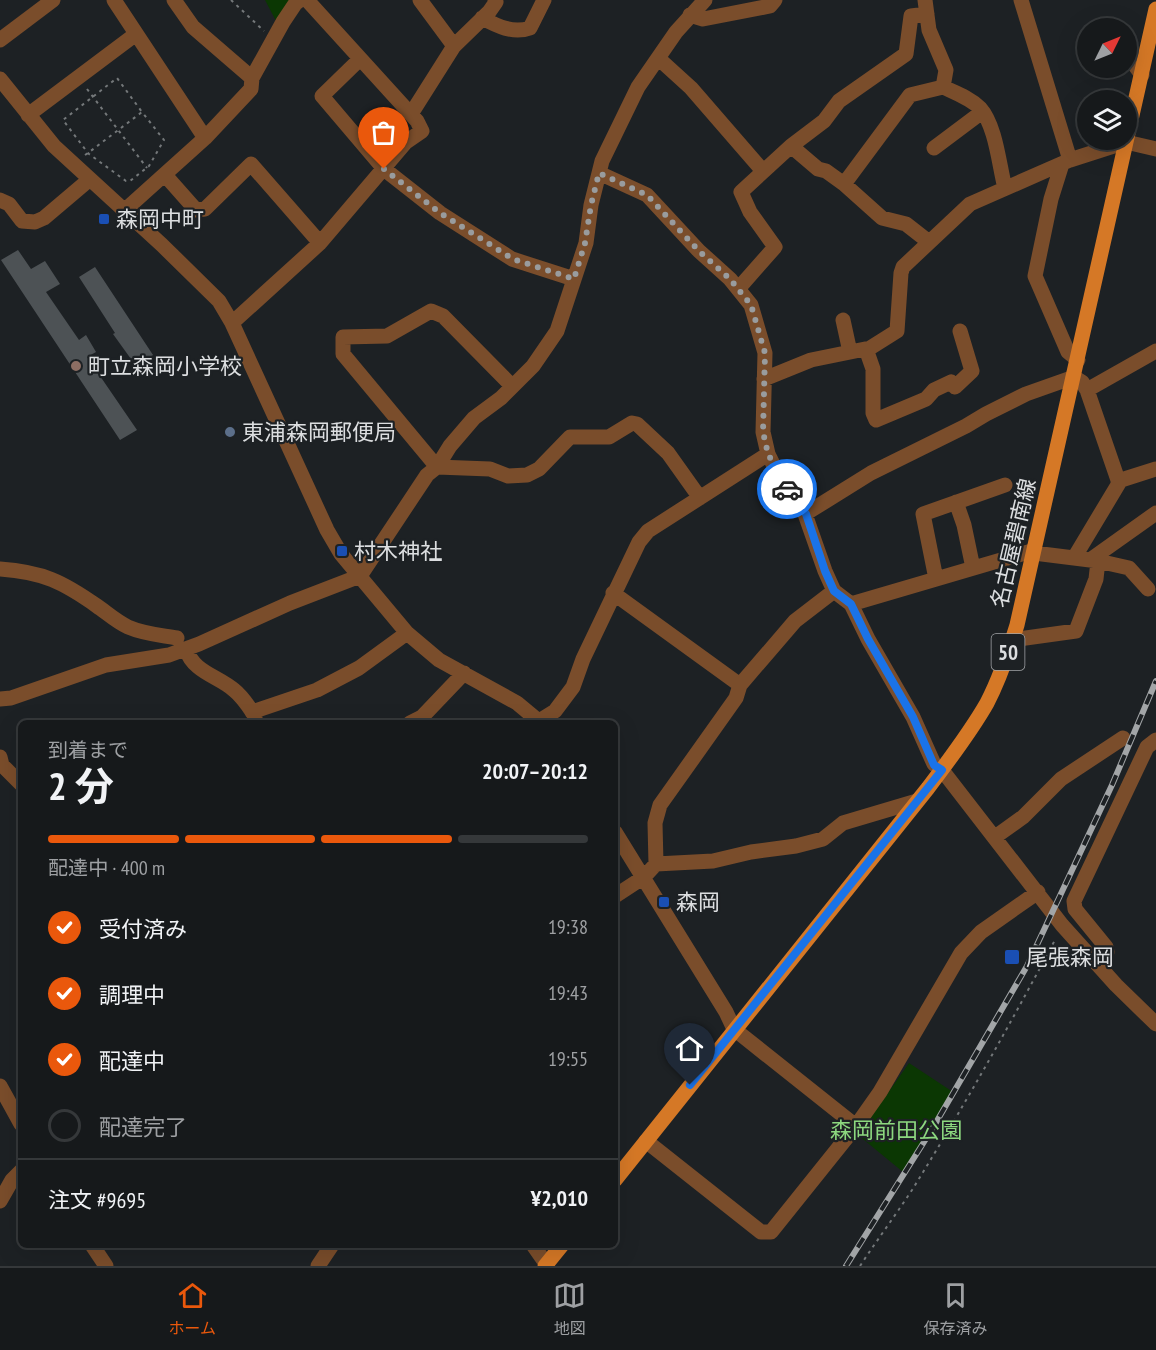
<!DOCTYPE html>
<html lang="ja">
<head>
<meta charset="utf-8">
<style>
  :root { --surface:#16191b; --page:#1f2224; --text:#f1f3f6; --muted:#9ea0a3; --line:#35383a; --accent:#ea580c }
  body { margin:0; font-family:"PT Sans Narrow","Noto Sans JP",sans-serif; background:var(--page); color:var(--text); height:100vh; display:flex; flex-direction:column; font-size:22px; white-space:nowrap }
  * { box-sizing:border-box; margin:0 }
  p { font-size:20px; color:var(--muted) }
  .icon { flex:none; width:33px; height:33px; fill:none; stroke:currentColor; stroke-width:2; stroke-linecap:round; stroke-linejoin:round }
  .map { position:relative; flex:1; overflow:hidden }
  .sheet { position:absolute; left:18px; top:720px; width:600px; height:528px; display:flex; flex-direction:column; background:var(--surface); border-radius:9px; box-shadow:0 6px 24px #0002,0 0 0 2px var(--line) }
  .sheet>* { flex:none }
  .needle { width:39px; rotate:47deg }
  .controls { position:absolute; left:1077px; top:18px; display:grid; gap:12px }
  .controls a { display:grid; place-items:center; width:60px; height:60px; border-radius:50%; background:var(--surface); box-shadow:0 6px 24px #0002,0 0 0 2px var(--line); font-size:30px }
  .pin { position:absolute; display:grid; place-items:center; width:51px; height:51px; color:#fff; margin:-62px -26px; border-radius:50% 50% 50% 0; rotate:-45deg; box-shadow:0 0 6px #0007 }
  .pin .icon { rotate:45deg }
  .courier { position:absolute; display:grid; place-items:center; width:60px; height:60px; margin:-30px; border:4px solid #1a73e8; border-radius:50%; background:#fff; color:#222; box-shadow:0 2px 8px #0007 }
  .head em { font-style:normal; font-weight:700 }
  .head div { display:flex; flex-direction:column-reverse }
  .head { display:flex; align-items:center; justify-content:space-between; height:102px; padding:0 30px }
  h1 { font-size:39px; font-weight:700; line-height:45px }
  .bar { display:grid; grid-template-columns:repeat(4,1fr); gap:9px 6px; align-content:center; height:72px; padding:0 30px }
  .bar i { height:8px; border-radius:4px; background:var(--line) }
  .bar .on { background:var(--accent) }
  .bar p { grid-column:span 4 }
  .line { display:flex; align-items:center; gap:15px; padding:0 30px; border-top:2px solid var(--line) }
  .line div { flex:1 }
  ol { padding:0 30px; list-style:none }
  li { display:flex; align-items:center; gap:18px; height:66px }
  li p { margin-inline-start:auto }
  li .icon { padding:6px; border-radius:50%; background:var(--accent); color:#fff; stroke-width:4 }
  li:last-child { color:var(--muted) }
  li i { width:33px; height:33px; border:3px solid var(--line); border-radius:50% }
  .dock { display:flex; justify-content:space-around; align-items:center; height:84px; border-top:2px solid var(--line); background:var(--surface); font-size:16px; color:var(--muted) }
  .dock a { display:grid; justify-items:center; gap:3px }
  .dock .on { color:var(--accent) }
  .map>svg:first-child { display:block }
  .green { fill:#0b3703 }
  .building { fill:#4d5255 }
  .lines { fill:none; stroke-linecap:round; stroke-linejoin:round }
  .path { stroke:#74787a; stroke-width:2; stroke-dasharray:3 4.5; stroke-linecap:butt }
  .minor { stroke:#7a4d2b; stroke-width:15 }
  .major { stroke:#d57826; stroke-width:15 }
  .rail-casing { stroke:#a2a5a7; stroke-width:6 }
  .rail { stroke:#1d2124; stroke-width:4; stroke-dasharray:11; stroke-linecap:butt }
  .done { stroke:#999c9e; stroke-width:6; stroke-dasharray:0 10.8 }
  .route { stroke:#1a73e8; stroke-width:8 }
  .transit-dot { fill:#1a4fb4; stroke:#1d2124; stroke-width:2 }
  .education-dot { fill:#8d6e63; stroke:#1d2124; stroke-width:2 }
  .service-dot { fill:#5c6f8a; stroke:#1d2124; stroke-width:2 }
  .labels { text-anchor:middle; dominant-baseline:central; stroke-width:4.5; stroke-linejoin:round; paint-order:stroke }
  .shield { fill:#1d2124; stroke:#a3a5a8; stroke-width:1.5 }
  .shield-label { font-size:21px; font-weight:bold; fill:#dcdee0 }
  .poi-label { font-size:22px; fill:#dcdee0; stroke:#1d2124; text-anchor:start }
  .street-label { font-size:22px; fill:#dcdee0; stroke:#1d2124 }
  .park-label { font-size:22px; fill:#8cd87f; stroke:#1d2124 }
</style>
</head>
<body>
<div class="map">
<svg width="1156" height="1266" viewBox="0 0 1156 1266">
  <rect width="100%" height="100%" fill="#1d2124"/>
  <path class="green" d="M 265,0 L 291,0 L 276,21 Z
    M 909,1063 L 953,1092 L 903,1172 L 858,1135 Z"/>
  <path class="building" d="M 18,250 L 31,269 L 45,261 L 60,284 L 46,292 L 79,340 L 86,335 L 96,352 L 87,357 L 137,430 L 120,440 L 1,260 Z
    M 95,267 L 153,355 L 136,366 L 113,334 L 115,333 L 79,277 Z"/>
  <g class="lines">
    <path class="path" d="M 231,0 L 264,31
      M 87,89 L 147,168
      M 85,155 L 88,153 L 142,112 L 164,140 L 149,166 L 130,181 L 126,181 L 89,154 L 88,153 L 63,120 L 117,78 L 142,112
      M 860,1266 C 877,1240 895,1216 912,1190 C 963,1108 1011,1023 1056,938"/>
    <path class="minor" d="M 114,0 L 205,138
      M 174,0 L 193,27 L 252,78
      M 420,0 L 454,46
      M 925,0 L 929,30 L 946,70 L 943,87
      M 1021,0 L 1070,160
      M 690,15 L 703,19 L 770,6 L 775,0
      M 482,18 C 497,26 513,34 530,28 L 544,0
      M 1109,27 L 1110,28
      M 0,40 L 53,0
      M 1126,53 L 1142,75
      M 658,58 L 691,88 L 763,171
      M 360,59 L 322,96 L 384,169 L 440,213 L 512,259 L 574,279
      M 0,79 L 54,146 L 162,245 L 219,301 L 232,323 L 327,530 L 341,554 L 407,633 L 439,660 L 517,703 L 541,723
      M 411,114 L 454,46 L 489,12 L 496,2 L 495,0
      M 28,115 L 136,34
      M 791,146 L 818,169 L 826,171 L 844,184 L 882,218 L 906,224 L 929,242
      M 934,148 L 982,112
      M 1062,164 L 1051,199 L 1035,276 L 1068,352 L 1078,360
      M 599,173 L 647,195 L 699,251 L 730,279 L 751,305 L 765,353 L 763,432 L 768,454 L 783,484 L 805,514 L 825,571 L 834,591 L 851,604 L 868,639 L 913,717 L 934,764 L 942,770 L 1062,925 L 1116,985 L 1156,1024
      M 165,175 L 196,210 L 205,209 L 251,164 L 320,243
      M 844,184 L 910,95 L 943,87 C 956,93 970,98 980,108 C 996,126 999,165 1005,188
      M 0,200 L 9,204 L 22,221 L 35,222 L 44,218 L 90,179
      M 125,210 L 205,138 L 251,89 L 252,78 L 283,22 L 295,4 L 300,0
      M 738,289 L 775,247 L 750,212 L 741,192 L 791,146 L 824,121 L 839,101 L 906,54 L 911,16 L 927,14
      M 843,320 L 850,352
      M 232,323 L 320,243 L 406,142 L 422,131 L 417,121 L 307,0
      M 866,349 L 873,369 L 873,413 L 876,420 L 926,399 L 934,390 L 951,382 L 955,387 L 972,371 L 960,331
      M 764,379 L 811,360 L 870,348 L 897,331 L 901,273 L 903,267 L 970,204 L 1070,160 L 1126,142 L 1156,149
      M 512,386 L 443,316 L 431,311 L 387,336 L 343,337 L 343,354 L 437,467 L 490,469 L 508,476 L 527,475 L 539,469 L 570,437 L 609,437 L 632,423 L 637,424 L 668,453 L 700,498
      M 1118,481 L 1156,469
      M 956,502 L 964,525 L 973,568
      M 805,514 L 871,473 L 966,426 L 986,414 L 1026,394 L 1074,377 L 1082,382 L 1087,390 L 1156,351
      M 1034,553 L 1098,561 L 1129,568 L 1148,589
      M 1074,558 L 1119,483 L 1087,390
      M 1090,560 L 1156,513
      M 0,569 C 43,572 63,582 97,606 C 107,613 117,622 128,627 C 144,634 160,635 177,638
      M 936,579 L 923,514 L 1005,485
      M 613,593 L 740,685
      M 851,604 L 1035,550
      M 1012,640 L 1076,631 L 1096,579 L 1098,561
      M 186,649 C 193,672 218,676 234,690 C 243,697 249,707 255,716 L 255,723
      M 0,699 L 11,698 L 106,665 L 169,655 L 199,644 L 290,603 L 360,576 L 427,475 L 437,467 L 450,446 L 474,418 L 501,398 L 533,366 L 557,331 L 586,243 L 591,205 L 602,161 L 638,87 L 676,32 L 705,0
      M 252,712 L 317,690 L 359,668 L 407,633
      M 539,721 L 555,711 L 573,687 L 583,659 L 639,542 L 648,531 L 768,454
      M 410,723 L 422,717 L 464,673
      M 0,757 L 2,765 L 21,784
      M 615,832 L 726,1012 L 734,1029 L 856,1126
      M 995,837 L 1023,817 L 1061,779 L 1123,738
      M 656,864 L 655,823 L 660,805 L 736,698 L 740,685 L 795,621 L 834,591
      M 615,896 L 644,877 L 656,864 L 713,861 L 751,852 L 796,846 L 823,839 L 843,823 L 917,801
      M 1099,965 L 1107,952 L 1106,947 L 1075,909 L 1074,901 L 1147,747 L 1156,740
      M 0,1086 L 21,1124
      M 646,1141 L 761,1232 L 771,1232 L 856,1126 L 880,1092 L 961,953 L 981,932 L 1038,892
      M 0,1201 L 12,1180 L 21,1171
      M 92,1245 L 106,1266
      M 533,1245 L 547,1265
      M 318,1266 L 332,1245"/>
    <path class="major" d="M 615,1180 L 928,788 C 949,760 970,733 987,703 C 1000,678 1009,651 1017,625 L 1156,9
      M 545,1266 L 562,1245"/>
    <g class="rail-casing">
      <path id="rail" d="M 846,1266 L 934,1126 L 1027,966 L 1112,785 L 1156,681"/>
    </g>
    <use href="#rail" class="rail"/>
  </g>
  <g class="lines">
    <path class="done" d="M 384,169 L 440,213 L 513,259 L 574,279 L 585,243 L 591,205 L 599,173 L 647,195 L 699,251 L 730,279 L 751,305 L 765,353 L 763,432 L 768,454 L 787,489"/>
    <path class="route" d="M 690,1085 L 942,770 L 934,765 L 913,717 L 868,639 L 851,604 L 834,591 L 825,571 L 806,514 L 787,489"/>
  </g>
  <g class="transit-dot">
    <rect x="98" y="213" width="12" height="12" rx="3"/>
    <rect x="336" y="545" width="12" height="12" rx="3"/>
    <rect x="658" y="896" width="12" height="12" rx="3"/>
    <rect x="1004" y="949" width="16" height="16" rx="3"/>
  </g>
  <circle class="education-dot" cx="76" cy="366" r="6"/>
  <circle class="service-dot" cx="230" cy="432" r="6"/>
  <g class="labels">
    <rect class="shield" x="991.5" y="634" width="33" height="36" rx="4.5"/>
    <g class="shield-label">
      <text x="1008" y="652">50</text>
    </g>
    <g class="poi-label">
      <text x="116" y="219">森岡中町</text>
      <text x="88" y="366">町立森岡小学校</text>
      <text x="242" y="432">東浦森岡郵便局</text>
      <text x="354" y="551">村木神社</text>
      <text x="676" y="902">森岡</text>
      <text x="1026" y="957">尾張森岡</text>
    </g>
    <g class="street-label">
      <text transform="translate(1013 543) rotate(-77)">名古屋碧南線</text>
    </g>
    <g class="park-label">
      <text x="896" y="1130">森岡前田公園</text>
    </g>
  </g>
</svg>
<div class="controls">
<a><svg class="needle" viewBox="-14 -14 28 28"><path d="M0-13l5 13h-10z" fill="#e53935"/><path d="M0 13l5-13h-10z" fill="#9ea0a3"/></svg></a>
<a><svg class="icon" aria-label="layers" viewBox="0 0 24 24"><path d="M12 4l9 5-9 5-9-5zM3 14l9 5 9-5"/></svg></a>
</div>
<div class="pin" style="left:384px;top:169px;background:#ea580c"><svg class="icon" aria-label="bag" viewBox="0 0 24 24"><path d="M5 8h14l-1 12H6zM9 8a3 3 0 0 1 6 0"/></svg></div>
<div class="pin" style="left:690px;top:1085px;background:#1f2937"><svg class="icon" aria-label="home" viewBox="0 0 24 24"><path d="M3 11l9-7 9 7M6 9v11h12V9"/></svg></div>
<div class="courier" style="left:787px;top:489px"><svg class="icon" aria-label="car" viewBox="0 0 24 24"><path d="M5 17H2v-5l4-1 3-4h7l3 4 3 1v5h-3M9 17h6M6 11h13"/><circle cx="7" cy="17" r="2"/><circle cx="17" cy="17" r="2"/></svg></div>
<section class="sheet">
<div class="head"><div><h1>2 分</h1><p>到着まで</p></div><em>20:07–20:12</em></div>
<div class="bar"><i class="on"></i><i class="on"></i><i class="on"></i><i></i><p>配達中 · 400 m</p></div>
<ol>
<li><svg class="icon" aria-label="check" viewBox="0 0 24 24"><path d="M5 12l5 5 9-10"/></svg>受付済み<p>19:38</p></li>
<li><svg class="icon" aria-label="check" viewBox="0 0 24 24"><path d="M5 12l5 5 9-10"/></svg>調理中<p>19:43</p></li>
<li><svg class="icon" aria-label="check" viewBox="0 0 24 24"><path d="M5 12l5 5 9-10"/></svg>配達中<p>19:55</p></li>
<li><i></i>配達完了</li>
</ol>
<div class="line" style="height:78px"><div>注文 #9695</div><b>¥2,010</b></div>
</section>
</div>
<nav class="dock">
<a class="on"><svg class="icon" aria-label="home" viewBox="0 0 24 24"><path d="M3 11l9-7 9 7M6 9v11h12V9"/></svg>ホーム</a>
<a><svg class="icon" aria-label="map" viewBox="0 0 24 24"><path d="M3 6l6-2 6 2 6-2v14l-6 2-6-2-6 2zM9 4v14M15 6v14"/></svg>地図</a>
<a><svg class="icon" aria-label="saved" viewBox="0 0 24 24"><path d="M7 4h10v16l-5-4-5 4z"/></svg>保存済み</a>
</nav>
</body>
</html>
